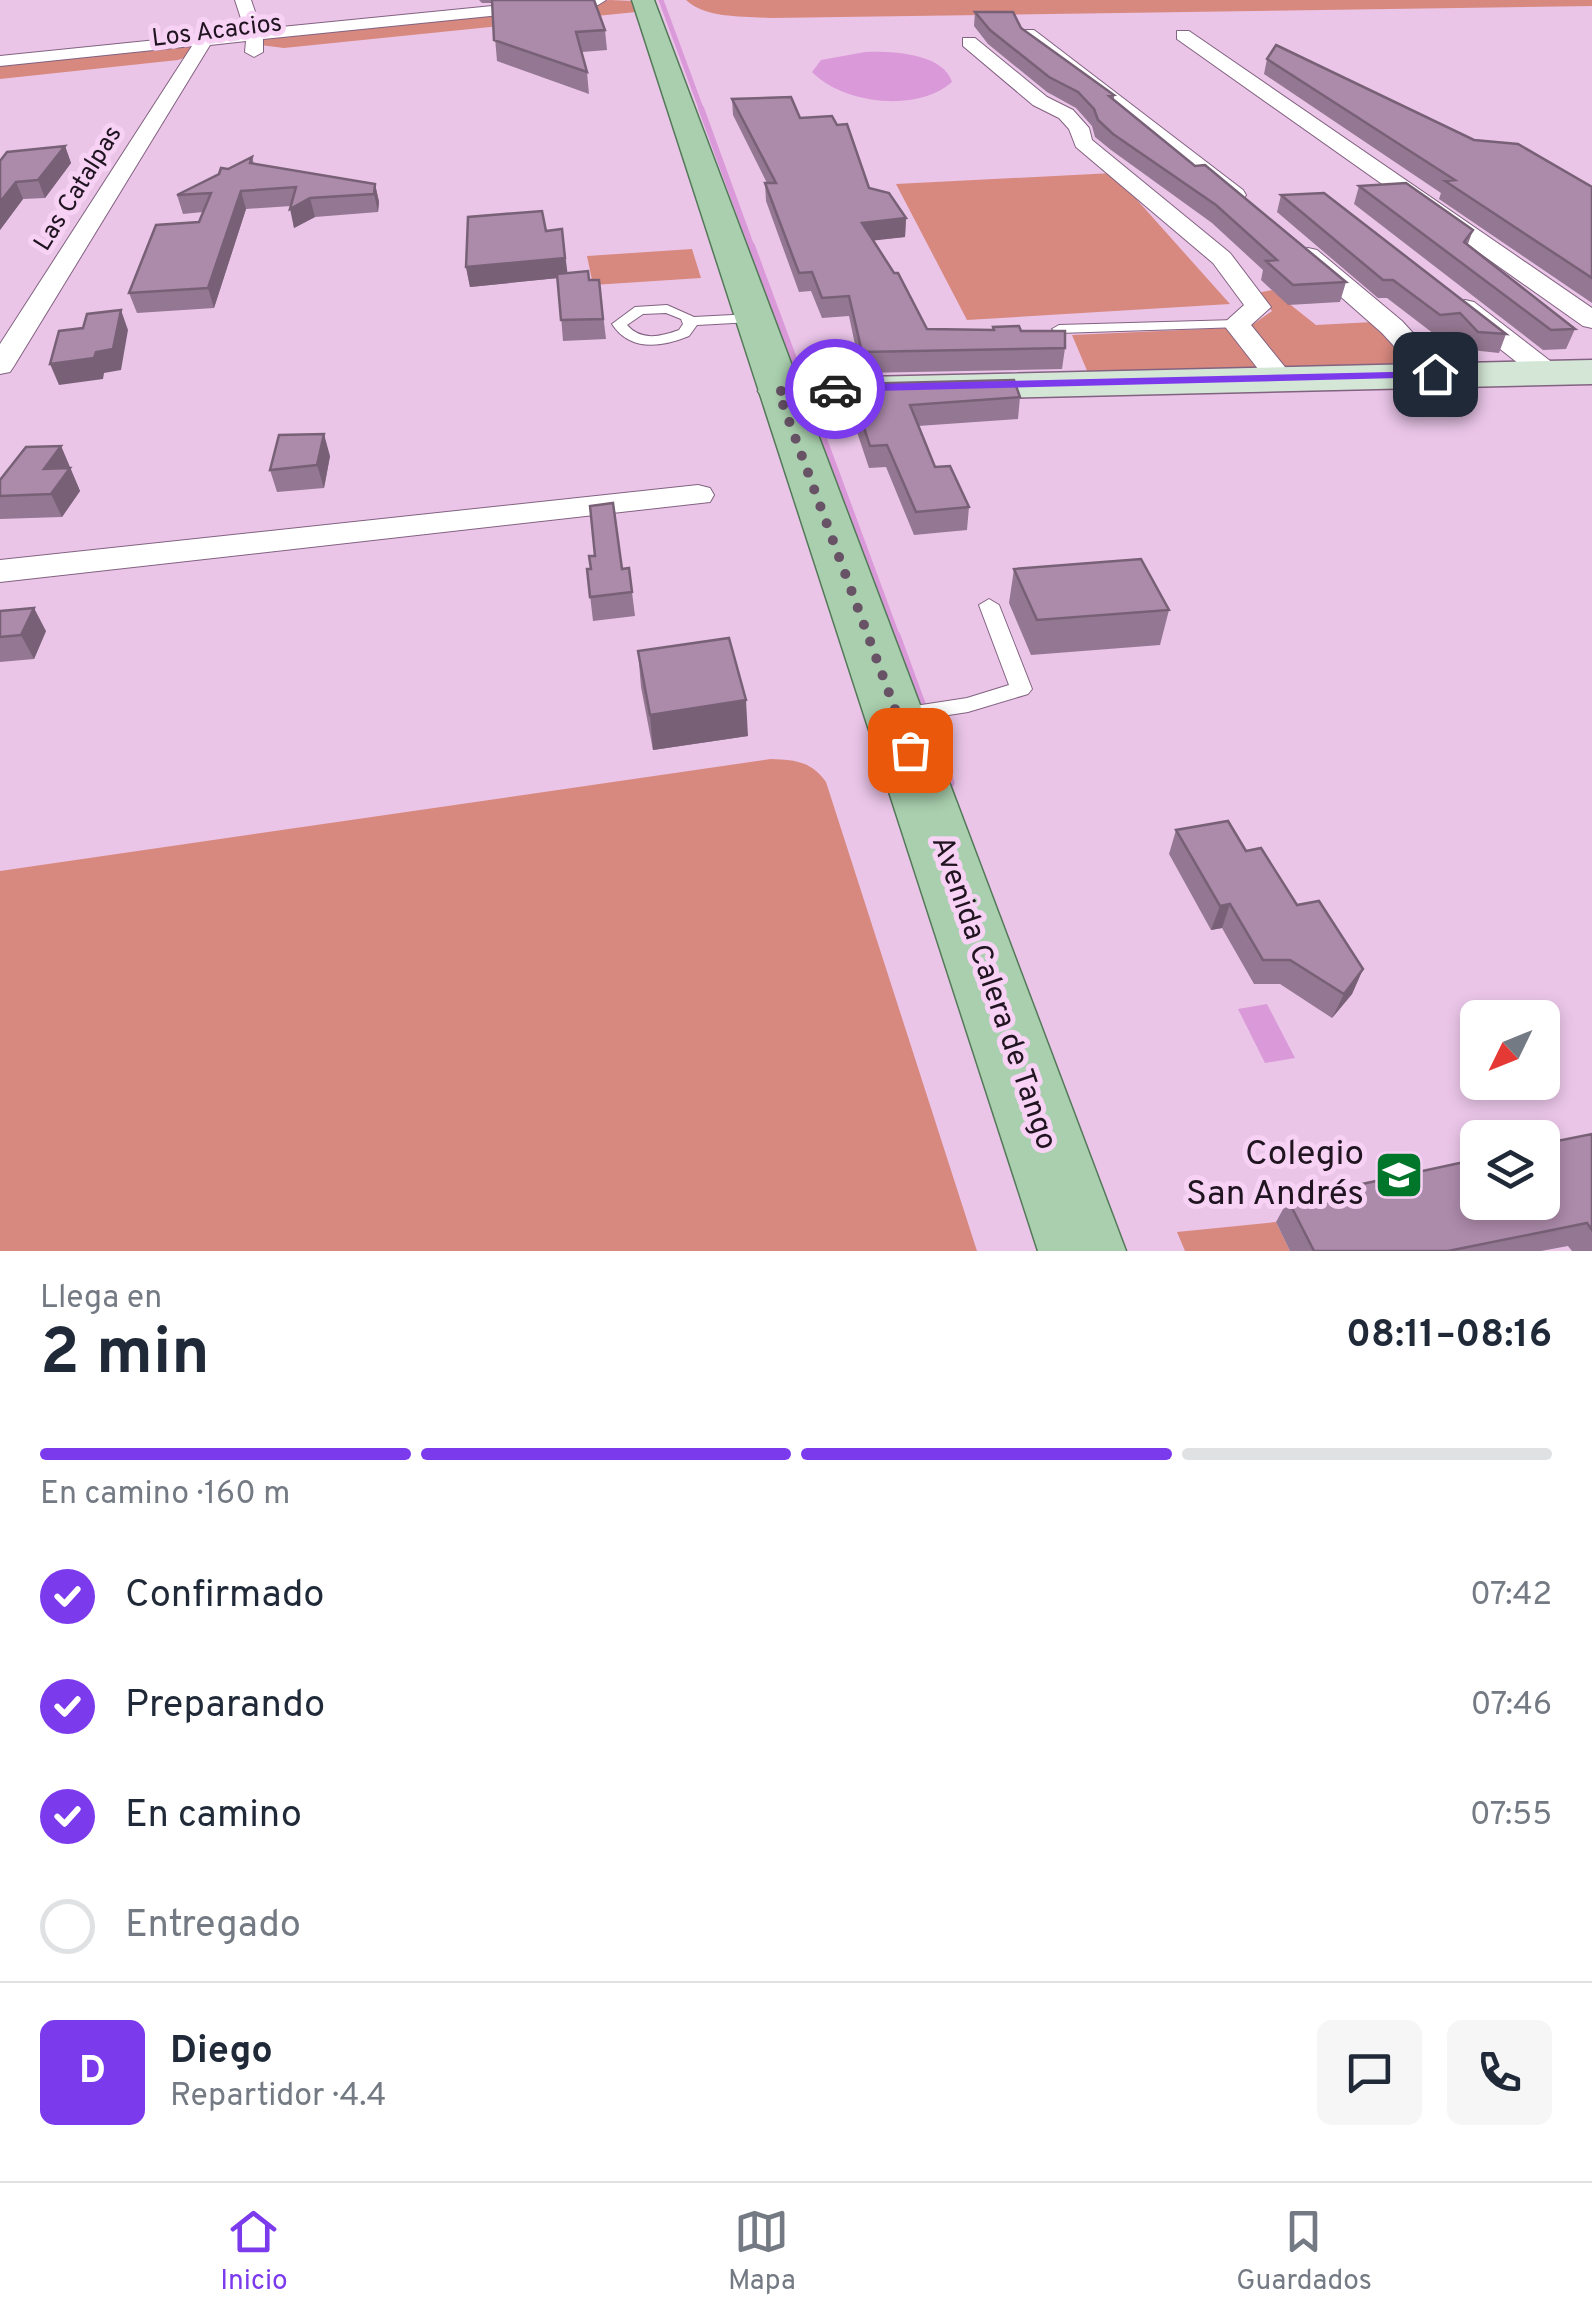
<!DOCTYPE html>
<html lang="es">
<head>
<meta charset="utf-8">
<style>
  :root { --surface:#fff; --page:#f6f6f7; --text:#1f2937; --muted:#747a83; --line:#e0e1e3; --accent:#7c3aed }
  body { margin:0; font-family:Overpass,sans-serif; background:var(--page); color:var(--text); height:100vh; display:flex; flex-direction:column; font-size:38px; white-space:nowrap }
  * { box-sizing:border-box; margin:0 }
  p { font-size:32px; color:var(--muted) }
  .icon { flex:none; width:55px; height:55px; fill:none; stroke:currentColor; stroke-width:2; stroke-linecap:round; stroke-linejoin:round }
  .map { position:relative; height:1251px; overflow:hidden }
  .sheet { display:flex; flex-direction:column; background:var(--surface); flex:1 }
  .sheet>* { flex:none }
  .needle { width:65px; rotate:227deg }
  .tools { position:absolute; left:1460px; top:1000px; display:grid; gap:20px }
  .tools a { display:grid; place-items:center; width:100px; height:100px; border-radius:15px; background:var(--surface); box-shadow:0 5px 15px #0003; font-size:50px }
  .pin { position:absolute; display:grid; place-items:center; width:85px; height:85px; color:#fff; margin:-42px; border-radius:20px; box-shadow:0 5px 15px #0006 }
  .courier { position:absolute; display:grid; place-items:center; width:100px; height:100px; margin:-50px; border:8px solid #7c3aed; border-radius:50%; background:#fff; color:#222; box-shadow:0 2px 12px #0007 }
  .head em { font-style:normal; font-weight:700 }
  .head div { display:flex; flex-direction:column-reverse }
  .head { display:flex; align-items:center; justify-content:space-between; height:170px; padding:0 40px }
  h1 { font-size:65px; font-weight:700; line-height:75px }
  .bar { display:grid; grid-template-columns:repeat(4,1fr); gap:15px 10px; align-content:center; height:120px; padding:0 40px }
  .bar i { height:12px; border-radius:8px; background:var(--line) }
  .bar .current { background:var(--accent) }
  .bar p { grid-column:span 4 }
  .line { display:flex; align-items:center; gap:25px; padding:0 40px; border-top:2px solid var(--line) }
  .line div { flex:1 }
  .round { display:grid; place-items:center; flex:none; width:105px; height:105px; border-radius:15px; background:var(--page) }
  ol { padding:0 40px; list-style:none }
  li { display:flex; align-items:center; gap:30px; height:110px }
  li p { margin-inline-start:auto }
  li .icon { padding:10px; border-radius:50%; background:var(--accent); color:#fff; stroke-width:4 }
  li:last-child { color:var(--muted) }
  li i { width:55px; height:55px; border:5px solid var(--line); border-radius:50% }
  .tab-bar { display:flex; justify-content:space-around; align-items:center; height:140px; border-top:2px solid var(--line); background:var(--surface); font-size:28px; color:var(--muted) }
  .tab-bar a { display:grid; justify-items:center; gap:5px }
  .tab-bar .current { color:var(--accent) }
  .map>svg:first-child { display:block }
  .green { fill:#d8897f }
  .water { fill:#da99d8 }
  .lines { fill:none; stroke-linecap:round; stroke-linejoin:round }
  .stream-far4 { stroke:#da99d8; stroke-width:5 }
  .stream-far3 { stroke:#da99d8; stroke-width:6 }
  .stream-far2 { stroke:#da99d8; stroke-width:8 }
  .stream-far1 { stroke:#da99d8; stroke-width:9 }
  .stream { stroke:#da99d8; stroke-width:11 }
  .lane-casing { stroke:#826281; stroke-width:2 }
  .street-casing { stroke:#826281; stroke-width:2 }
  .secondary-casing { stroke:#826281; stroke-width:3 }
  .primary-casing { stroke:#537959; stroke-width:3 }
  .lane { fill:#fff; fill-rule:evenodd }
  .street { fill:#fff; fill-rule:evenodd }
  .secondary { fill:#d4e7d6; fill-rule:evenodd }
  .primary { fill:#a9cfae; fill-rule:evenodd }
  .wall { fill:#947792 }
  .shaded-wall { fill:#786177 }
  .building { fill:#ac8aaa; stroke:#786177; stroke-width:2.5 }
  .route { fill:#7c3aed }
  .done { stroke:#675266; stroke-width:10; stroke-dasharray:0 18 }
  .labels { text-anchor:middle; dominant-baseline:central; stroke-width:10; stroke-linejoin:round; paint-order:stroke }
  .far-street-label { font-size:25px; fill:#201420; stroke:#f7d2f5 }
  .street-label { font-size:30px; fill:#201420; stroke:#f7d2f5 }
  .near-poi-label { font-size:35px; fill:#201420; stroke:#f7d2f5; text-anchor:end }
</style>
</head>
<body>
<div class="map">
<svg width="1592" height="1251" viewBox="0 0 1592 1251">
  <rect width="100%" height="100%" fill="#eac5e8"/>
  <path class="green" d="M 610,0 L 632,1 L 636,12 L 284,48 L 260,45 L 262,39 L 284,33 Z
    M 686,0 L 1592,0 L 1592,6 L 770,18 C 744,16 706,19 686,0 Z
    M 194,44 L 184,58 L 178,60 L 0,79 L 0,62 Z
    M 1113,173 L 1230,304 L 967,320 L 896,184 Z
    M 692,249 L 701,278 L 593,285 L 587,256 Z
    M 1272,290 L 1316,325 L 1373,322 L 1394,341 L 1407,366 L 1088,373 L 1072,335 L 1249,327 L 1272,311 L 1257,293 Z
    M 771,759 C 795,760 811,761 826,782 L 977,1251 L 0,1251 L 0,871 Z
    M 1276,1222 L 1290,1251 L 1185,1251 L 1177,1232 Z"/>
  <path class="water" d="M 865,52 C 891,51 943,53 952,82 C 918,113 843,104 812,72 L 821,60 Z
    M 1267,1004 L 1295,1058 L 1265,1063 L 1238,1009 Z"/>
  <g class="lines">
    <path class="stream-far4" d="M 661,0 L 702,111"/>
    <path class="stream-far3" d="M 701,108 L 752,248"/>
    <path class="stream-far2" d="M 751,246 L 816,421"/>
    <path class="stream-far1" d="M 815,419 L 896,638"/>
    <path class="stream" d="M 895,636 L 949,783"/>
    <g class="lane-casing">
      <path id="lane" d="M 667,305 L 694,317 L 752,314 L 759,318 L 752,322 L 697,325 L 689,336 C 662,347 630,352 612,324 L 635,307 ZM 666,313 L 681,319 L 683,324 L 679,330 C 660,337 641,341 627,325 L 643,314 Z
        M 1236,320 L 1241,321 L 1241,327 L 1059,333 L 1052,329 L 1059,325 Z
        M 989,599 L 999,605 L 1032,689 L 1028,694 L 968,712 L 897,723 L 889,720 L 886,715 L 889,710 L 967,698 L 1009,685 L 979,605 Z"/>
    </g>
    <g class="street-casing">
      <path id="street" d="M 235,0 L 251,0 L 261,29 L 553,0 L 606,0 L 598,5 L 263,39 L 263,52 L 254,57 L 245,52 L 246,41 L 210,45 L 14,366 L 10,372 L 0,374 L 0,344 L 192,46 L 0,66 L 0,56 L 245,31 Z
        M 1022,30 L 1034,30 L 1243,190 L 1246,195 L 1243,200 L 1227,200 L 1022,36 Z
        M 1177,31 L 1189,31 L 1592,308 L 1592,328 L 1583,326 L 1177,39 Z
        M 963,38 L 975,38 L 1047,97 L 1073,110 L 1089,128 L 1092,140 L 1230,253 L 1271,307 L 1251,325 L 1293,377 L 1289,383 L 1269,383 L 1223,324 L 1244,305 L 1213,263 L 1076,147 L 1069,129 L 1059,118 L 1033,105 L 963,46 Z
        M 1308,248 L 1317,250 L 1402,321 L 1445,368 L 1449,374 L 1445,380 L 1425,380 L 1382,333 L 1299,260 L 1296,255 L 1299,250 Z
        M 1465,300 L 1474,302 L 1558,367 L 1562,373 L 1558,379 L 1538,379 L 1456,314 L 1452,308 L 1456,302 Z
        M 698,485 L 710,488 L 714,495 L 710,502 L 0,582 L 0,560 Z"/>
    </g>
    <g class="secondary-casing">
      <path id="secondary" d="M 1592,360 L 1592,384 L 778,403 L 764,400 L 758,391 L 764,382 L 778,379 Z"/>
    </g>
    <g class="primary-casing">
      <path id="primary" d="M 632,0 L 654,0 L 1126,1251 L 1038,1251 Z"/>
    </g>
    <use href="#lane" class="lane"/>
    <use href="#street" class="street"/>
    <use href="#secondary" class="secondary"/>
    <use href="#primary" class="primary"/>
  </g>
  <path class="wall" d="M 479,0 L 594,0 L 605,30 L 607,50 L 582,52 L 587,72 L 589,94 L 497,61 L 492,3 L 482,3 Z
    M 975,12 L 1021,28 L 1114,95 L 1114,99 L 1195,166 L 1346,282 L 1340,302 L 1288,305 L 1261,280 L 1263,270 L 1212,223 L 1111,150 L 1095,137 L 1092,126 L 1076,108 L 1047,92 L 988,44 L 974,26 Z
    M 1267,59 L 1592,187 L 1592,303 L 1439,199 L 1441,193 L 1264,74 Z
    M 732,99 L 800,118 L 869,188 L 906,218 L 905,237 L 873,240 L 927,329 L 992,330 L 993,327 L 1021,331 L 1065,348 L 1062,369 L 861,373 L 849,316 L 822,318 L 811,291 L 799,292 L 766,201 L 765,183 L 767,183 L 733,115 Z
    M 65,146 L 71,163 L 45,198 L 23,199 L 0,230 L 0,161 Z
    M 252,157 L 254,164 L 375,184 L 379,202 L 378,212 L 315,217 L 294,228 L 291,206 L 246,209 L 214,308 L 137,313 L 129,293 L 199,222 L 203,212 L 183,214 L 177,195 Z
    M 1359,186 L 1473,230 L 1468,244 L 1575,329 L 1566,349 L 1543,350 L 1354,204 Z
    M 1281,195 L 1506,334 L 1499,353 L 1471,350 L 1454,332 L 1434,334 L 1387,298 L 1378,298 L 1277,212 Z
    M 466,267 L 567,273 L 589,280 L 599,280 L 606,339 L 563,341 L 558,278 L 470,287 Z
    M 853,384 L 1020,397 L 1018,419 L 918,426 L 935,467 L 969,507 L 967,530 L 914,535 L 886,467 L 869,468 L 857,432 L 858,422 L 852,405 Z
    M 61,446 L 80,491 L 62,517 L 0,519 L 0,480 Z
    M 330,456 L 324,488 L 277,492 L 270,470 Z
    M 629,568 L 635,616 L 593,621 L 587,569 Z
    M 1014,569 L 1169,610 L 1160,645 L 1031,655 L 1009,603 Z
    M 0,611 L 46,631 L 34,659 L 0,662 Z
    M 638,651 L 748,736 L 653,750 L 641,687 Z
    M 1176,830 L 1246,851 L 1297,905 L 1363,969 L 1352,994 L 1332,1018 L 1280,984 L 1254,984 L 1222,928 L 1211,930 L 1169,854 Z
    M 1592,1134 L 1592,1251 L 1572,1251 L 1568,1246 L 1541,1251 L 1290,1251 L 1276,1222 L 1288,1200 Z"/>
  <path class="shaded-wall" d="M 65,146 L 71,163 L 45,198 L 38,180 Z
    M 16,182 L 23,199 L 0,230 L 0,202 Z
    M 375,184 L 379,202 L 378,212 L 374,194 Z
    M 241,191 L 246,209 L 214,308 L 208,288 Z
    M 310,198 L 315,217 L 294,228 L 290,209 Z
    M 906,218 L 905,237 L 861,242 L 862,223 Z
    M 562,229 L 568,277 L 470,287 L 466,267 Z
    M 121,310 L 128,330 L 121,370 L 104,373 L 103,379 L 59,385 L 50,364 L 96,352 Z
    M 324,434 L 330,456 L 324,488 L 317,465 Z
    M 61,446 L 80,491 L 62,517 L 51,494 L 44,469 Z
    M 34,608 L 46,631 L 34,659 L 21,635 Z
    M 746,700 L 748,736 L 653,750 L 650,715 Z
    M 1230,904 L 1222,928 L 1211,930 L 1220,906 Z
    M 1363,969 L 1352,994 L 1332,1018 L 1344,994 Z"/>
  <path class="building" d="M 492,0 L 594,0 L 605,30 L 576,32 L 587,72 L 494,40 Z
    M 975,12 L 1013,12 L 1021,28 L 1114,95 L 1109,96 L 1195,166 L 1205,165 L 1346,282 L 1293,285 L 1266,261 L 1277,260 L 1216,205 L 1113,134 L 1098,120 L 1094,109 L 1078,92 L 1049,77 L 990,30 Z
    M 1276,45 L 1474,140 L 1518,144 L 1592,187 L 1592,278 L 1445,181 L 1455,180 L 1267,59 Z
    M 791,97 L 800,118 L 832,116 L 837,125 L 847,124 L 869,188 L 889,193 L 906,218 L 862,223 L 894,273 L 898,273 L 927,329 L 994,330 L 993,327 L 1019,326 L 1021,331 L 1065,331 L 1065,348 L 862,352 L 849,296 L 822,298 L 812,272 L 799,273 L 765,183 L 776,183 L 732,99 Z
    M 65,146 L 38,180 L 16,182 L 0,202 L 0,161 L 7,152 Z
    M 252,157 L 250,163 L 375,184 L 374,194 L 310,198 L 290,209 L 296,187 L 241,191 L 208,288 L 129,293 L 156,225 L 199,222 L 211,193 L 177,195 L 219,174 L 221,168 L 228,169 Z
    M 1406,183 L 1473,230 L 1464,242 L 1575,329 L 1551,330 L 1359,186 Z
    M 1324,193 L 1506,334 L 1478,332 L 1460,313 L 1440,315 L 1393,280 L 1383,280 L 1281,195 Z
    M 542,211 L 546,231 L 562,229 L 565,258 L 466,267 L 468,217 Z
    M 588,271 L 589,280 L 599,280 L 603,319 L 561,320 L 557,274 Z
    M 121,310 L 113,349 L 96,352 L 94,358 L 50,364 L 59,331 L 83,328 L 87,314 Z
    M 1014,380 L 1020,397 L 910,405 L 935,467 L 950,466 L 969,507 L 916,512 L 887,445 L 870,446 L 858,410 L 862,410 L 853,384 Z
    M 324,434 L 317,465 L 270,470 L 279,435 Z
    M 61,446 L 44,469 L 70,468 L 51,494 L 0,496 L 0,480 L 26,447 Z
    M 613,503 L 622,569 L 629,568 L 632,592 L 590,597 L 587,569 L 591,569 L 589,556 L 595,556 L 590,506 Z
    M 1141,559 L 1169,610 L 1037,620 L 1014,569 Z
    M 34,608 L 21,635 L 0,637 L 0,611 Z
    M 729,638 L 746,700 L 650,715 L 638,651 Z
    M 1228,821 L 1246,851 L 1261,848 L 1297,905 L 1319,901 L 1363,969 L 1344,994 L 1290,960 L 1263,960 L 1230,904 L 1220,906 L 1176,830 Z
    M 1592,1134 L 1592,1230 L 1587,1223 L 1448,1251 L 1314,1251 L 1288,1200 L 1478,1159 L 1478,1202 L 1542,1202 L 1542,1144 Z"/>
  <path class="route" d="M 1435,371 L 1439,377 L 835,392 L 829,389 L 835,385 Z"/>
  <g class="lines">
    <path class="done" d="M 835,389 L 778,391 L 910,750"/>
  </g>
  <defs>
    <g id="school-square" transform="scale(2.5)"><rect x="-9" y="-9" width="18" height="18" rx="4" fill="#00762b" stroke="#f7d2f5"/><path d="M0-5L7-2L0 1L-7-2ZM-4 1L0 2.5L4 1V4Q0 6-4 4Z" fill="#fff"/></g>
  </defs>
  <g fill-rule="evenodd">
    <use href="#school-square" x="1399" y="1175"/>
  </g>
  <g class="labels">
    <g class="far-street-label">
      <text transform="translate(217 32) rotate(-7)">Los Acacios</text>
      <text transform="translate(79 189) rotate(-58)">Las Catalpas</text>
    </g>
    <g class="street-label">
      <text transform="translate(993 993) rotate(71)">Avenida Calera de Tango</text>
    </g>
    <g class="near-poi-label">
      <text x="1364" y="1155">Colegio<tspan x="1364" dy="40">San Andrés</tspan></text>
    </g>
  </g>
</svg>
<div class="tools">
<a><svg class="needle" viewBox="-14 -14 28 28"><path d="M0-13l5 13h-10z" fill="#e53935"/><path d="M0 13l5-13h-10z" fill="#747a83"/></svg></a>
<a><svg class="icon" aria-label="layers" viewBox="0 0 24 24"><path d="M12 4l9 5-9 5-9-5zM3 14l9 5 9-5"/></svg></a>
</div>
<div class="pin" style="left:910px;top:750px;background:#ea580c"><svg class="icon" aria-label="bag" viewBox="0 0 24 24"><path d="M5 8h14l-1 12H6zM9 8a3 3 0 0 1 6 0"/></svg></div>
<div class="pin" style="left:1435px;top:374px;background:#1f2937"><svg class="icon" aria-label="home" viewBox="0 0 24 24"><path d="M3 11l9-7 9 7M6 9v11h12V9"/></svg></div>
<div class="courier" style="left:835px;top:389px"><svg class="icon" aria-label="car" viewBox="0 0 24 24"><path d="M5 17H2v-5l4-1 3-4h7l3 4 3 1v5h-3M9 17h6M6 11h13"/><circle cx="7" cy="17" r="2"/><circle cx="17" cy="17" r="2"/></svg></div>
</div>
<section class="sheet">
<div class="head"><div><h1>2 min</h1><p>Llega en</p></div><em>08:11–08:16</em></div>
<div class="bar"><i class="current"></i><i class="current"></i><i class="current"></i><i></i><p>En camino · 160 m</p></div>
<ol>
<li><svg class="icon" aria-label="check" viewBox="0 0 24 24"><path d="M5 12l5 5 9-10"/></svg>Confirmado<p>07:42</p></li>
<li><svg class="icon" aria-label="check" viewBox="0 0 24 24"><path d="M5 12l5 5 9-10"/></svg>Preparando<p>07:46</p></li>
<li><svg class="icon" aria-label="check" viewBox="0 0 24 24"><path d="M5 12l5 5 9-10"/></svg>En camino<p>07:55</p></li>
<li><i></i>Entregado</li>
</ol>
<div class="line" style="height:180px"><b class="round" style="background:var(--accent);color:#fff">D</b><div><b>Diego</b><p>Repartidor · 4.4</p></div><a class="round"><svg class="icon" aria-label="chat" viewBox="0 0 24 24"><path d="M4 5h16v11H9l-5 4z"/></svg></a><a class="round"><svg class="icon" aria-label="phone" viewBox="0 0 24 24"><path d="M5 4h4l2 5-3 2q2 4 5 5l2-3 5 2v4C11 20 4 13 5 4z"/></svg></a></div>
</section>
<nav class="tab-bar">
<a class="current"><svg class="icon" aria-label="home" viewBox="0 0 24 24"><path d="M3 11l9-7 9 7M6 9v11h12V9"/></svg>Inicio</a>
<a><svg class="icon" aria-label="map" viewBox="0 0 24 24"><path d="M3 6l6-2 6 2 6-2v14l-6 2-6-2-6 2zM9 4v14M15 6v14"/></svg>Mapa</a>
<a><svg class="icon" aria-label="saved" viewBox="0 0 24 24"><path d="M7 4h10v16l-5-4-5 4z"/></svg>Guardados</a>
</nav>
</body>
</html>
